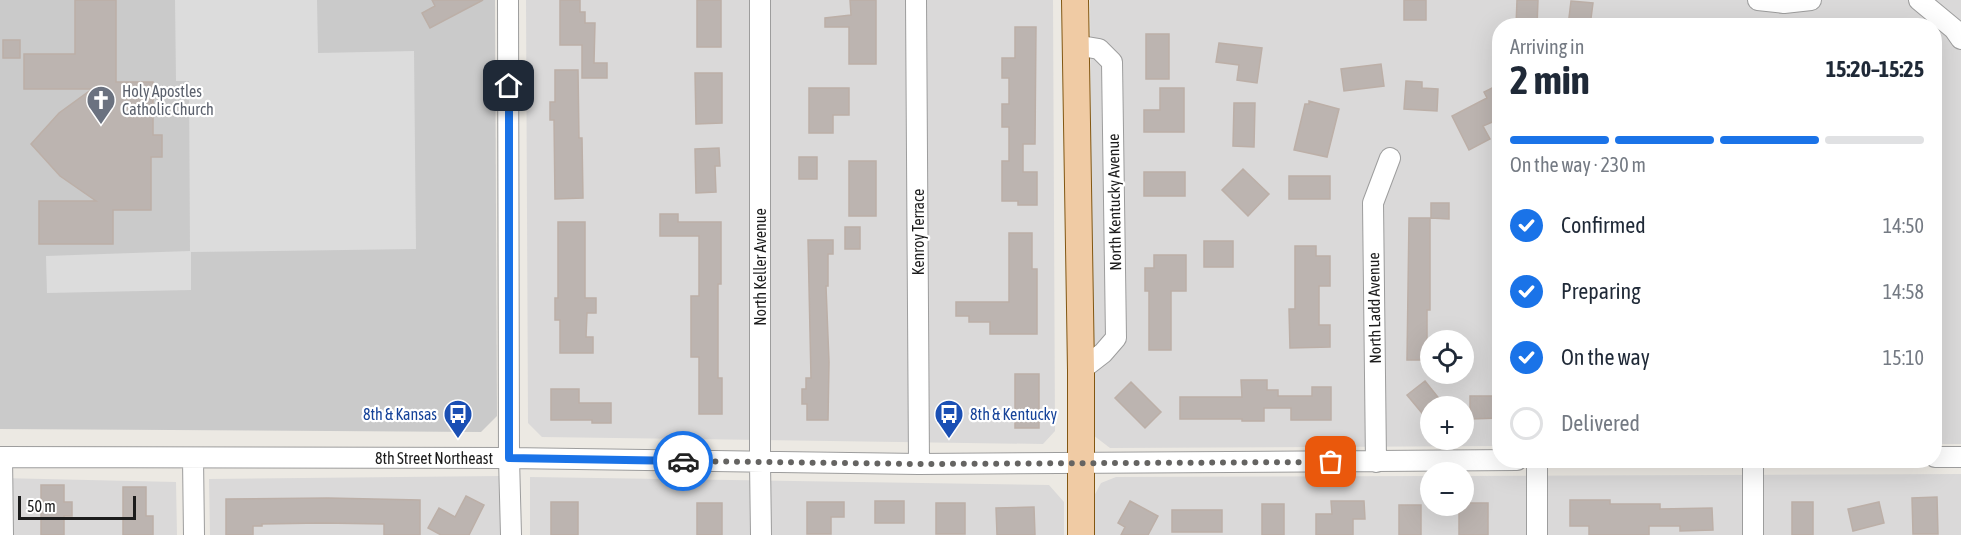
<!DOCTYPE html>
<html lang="en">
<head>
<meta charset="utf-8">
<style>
  :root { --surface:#fff; --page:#f6f6f7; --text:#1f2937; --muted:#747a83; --line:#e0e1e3; --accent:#1a73e8 }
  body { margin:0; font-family:"Asap Condensed",sans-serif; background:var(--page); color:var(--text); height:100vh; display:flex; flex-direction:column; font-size:22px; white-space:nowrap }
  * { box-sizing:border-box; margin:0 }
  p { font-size:20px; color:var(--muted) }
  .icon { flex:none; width:33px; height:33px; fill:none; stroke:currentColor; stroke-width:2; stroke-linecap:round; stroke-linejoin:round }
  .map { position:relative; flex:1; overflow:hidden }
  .sheet { position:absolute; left:1492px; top:18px; width:450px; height:450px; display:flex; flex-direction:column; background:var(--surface); border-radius:24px; box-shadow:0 6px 24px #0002 }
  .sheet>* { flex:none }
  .fabs { position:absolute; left:1420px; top:330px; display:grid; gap:12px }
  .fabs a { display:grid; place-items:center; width:54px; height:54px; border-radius:50%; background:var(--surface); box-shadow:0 6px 24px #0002; font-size:30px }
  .scale { position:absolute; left:18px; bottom:15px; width:118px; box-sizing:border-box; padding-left:6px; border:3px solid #1c1c1c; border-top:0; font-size:16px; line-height:21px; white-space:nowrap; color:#1c1c1c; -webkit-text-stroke:4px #fff; paint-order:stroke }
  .pin { position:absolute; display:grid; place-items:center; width:51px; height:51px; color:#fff; margin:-26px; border-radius:12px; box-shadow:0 3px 9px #0006 }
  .courier { position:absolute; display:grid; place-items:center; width:60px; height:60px; margin:-30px; border:4px solid #1a73e8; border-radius:50%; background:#fff; color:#222; box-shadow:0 2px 8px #0007 }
  .overview em { font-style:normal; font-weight:700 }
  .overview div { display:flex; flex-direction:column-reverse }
  .overview { display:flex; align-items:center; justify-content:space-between; height:102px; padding:0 18px }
  h1 { font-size:39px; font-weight:700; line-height:45px }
  .bar { display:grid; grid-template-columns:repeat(4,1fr); gap:9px 6px; align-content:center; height:72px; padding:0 18px }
  .bar i { height:8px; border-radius:4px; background:var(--line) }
  .bar .selected { background:var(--accent) }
  .bar p { grid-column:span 4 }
  ol { padding:0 18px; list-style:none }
  li { display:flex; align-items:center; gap:18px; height:66px }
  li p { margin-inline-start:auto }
  li .icon { padding:6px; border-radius:50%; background:var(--accent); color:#fff; stroke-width:4 }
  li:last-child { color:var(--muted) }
  li i { width:33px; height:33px; border:3px solid var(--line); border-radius:50% }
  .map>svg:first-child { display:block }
  .residential { fill:#dad9d9; fill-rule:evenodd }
  .religious { fill:#cacaca }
  .parking { fill:#dcdcdc }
  .building { fill:#bcb4b0; stroke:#bcafa7; stroke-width:1.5 }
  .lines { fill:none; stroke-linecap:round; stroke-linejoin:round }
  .minor-casing { stroke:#9d9d9d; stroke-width:22 }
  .major-casing { stroke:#825712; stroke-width:28 }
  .minor { stroke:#fff; stroke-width:20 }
  .major { stroke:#f0cba4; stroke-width:26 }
  .done { stroke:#656462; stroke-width:6; stroke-dasharray:0 10.8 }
  .route { stroke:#1a73e8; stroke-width:8 }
  .labels { text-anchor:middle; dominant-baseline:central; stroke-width:4.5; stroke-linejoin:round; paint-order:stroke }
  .worship-label { font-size:16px; fill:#5b616d; stroke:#fff; text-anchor:start }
  .street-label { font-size:16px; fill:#1c1c1c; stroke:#fff }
  .transit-label { font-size:16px; fill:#164399; stroke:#fff; text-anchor:end }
</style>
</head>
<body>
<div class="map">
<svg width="1961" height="535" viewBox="0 0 1961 535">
  <rect width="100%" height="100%" fill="#ece9e3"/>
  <path class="residential" d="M 526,0 L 1053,0 L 1055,431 L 1043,444 L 542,437 L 528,423 Z
    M 1090,0 L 1961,0 L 1961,444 L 1935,444 L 1935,26 L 1500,26 L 1500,446 L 1110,448 L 1093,435 ZM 1431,340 L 1464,340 L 1464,374 L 1431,374 ZM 1431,406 L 1464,406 L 1464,440 L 1431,440 Z
    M 1961,474 L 1961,535 L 1093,535 L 1093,498 L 1101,483 L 1116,477 L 1431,476 L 1431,506 L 1464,506 L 1464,476 Z
    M 500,476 L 501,535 L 210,535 L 209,479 Z
    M 530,477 L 1049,485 L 1064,502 L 1064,535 L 530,535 Z
    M 0,478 L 176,482 L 177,535 L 0,535 Z"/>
  <path class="religious" d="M 0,0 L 495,0 L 497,416 L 481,432 L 0,429 Z"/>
  <path class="parking" d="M 175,0 L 317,0 L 318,53 L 414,51 L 416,249 L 191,252 L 191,290 L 47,293 L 46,256 L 190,251 L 189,81 L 176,81 Z"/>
  <path class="building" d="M 75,0 L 116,0 L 116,82 L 153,82 L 153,135 L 162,135 L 162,157 L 151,157 L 151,210 L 113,210 L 113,244 L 39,244 L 39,201 L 96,201 L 60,176 L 31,144 L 59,113 L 92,89 L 24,89 L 24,54 L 75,54 Z
    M 432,0 L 483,0 L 430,28 L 422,13 L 435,6 Z
    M 560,0 L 580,0 L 580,12 L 585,12 L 585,23 L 595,23 L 594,63 L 607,63 L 607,78 L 582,78 L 582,45 L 560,45 Z
    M 697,0 L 721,0 L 721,47 L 697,47 Z
    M 850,0 L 876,0 L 876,64 L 849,64 L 849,27 L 825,27 L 825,18 L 851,15 Z
    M 1404,0 L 1426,0 L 1426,20 L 1404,20 Z
    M 1517,0 L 1538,0 L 1537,26 L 1516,26 Z
    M 1571,1 L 1593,3 L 1590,26 L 1568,26 Z
    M 1015,27 L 1036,27 L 1035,144 L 1023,144 L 1023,172 L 1037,172 L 1037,205 L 1018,205 L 1018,201 L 1002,201 L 1002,161 L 1009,161 L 1009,127 L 1002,127 L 1002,104 L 1009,104 L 1009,78 L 1002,78 L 1002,58 L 1015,58 Z
    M 1146,34 L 1169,34 L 1169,79 L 1146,79 Z
    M 3,40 L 20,40 L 20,58 L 3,58 Z
    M 1219,43 L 1262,48 L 1257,83 L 1237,80 L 1239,65 L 1216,62 Z
    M 1381,64 L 1384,86 L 1344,91 L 1341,69 Z
    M 555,70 L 578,70 L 579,138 L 582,138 L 583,198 L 555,199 L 554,120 L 550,120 L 550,102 L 555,102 Z
    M 695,73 L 722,73 L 722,123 L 696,124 Z
    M 1406,81 L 1422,82 L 1422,88 L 1438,89 L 1437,111 L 1404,109 Z
    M 1500,84 L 1500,127 L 1497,120 L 1483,126 L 1490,139 L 1469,150 L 1452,116 L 1487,98 L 1484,92 Z
    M 809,88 L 849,88 L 849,115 L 833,115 L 833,133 L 809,133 Z
    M 1160,88 L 1184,88 L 1184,132 L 1144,132 L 1144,110 L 1160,110 Z
    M 1309,101 L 1339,109 L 1327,157 L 1294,150 L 1305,104 L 1309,104 Z
    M 1234,103 L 1255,103 L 1254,147 L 1233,146 Z
    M 719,148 L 720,166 L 715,166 L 716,192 L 696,193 L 695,149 Z
    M 799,157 L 817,157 L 817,179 L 799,179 Z
    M 849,161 L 876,161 L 876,216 L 849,216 Z
    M 1243,169 L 1269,194 L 1248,216 L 1222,190 Z
    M 1144,172 L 1185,172 L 1185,196 L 1144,196 Z
    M 1289,176 L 1330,176 L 1330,199 L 1289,199 Z
    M 1431,203 L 1449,203 L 1449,219 L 1431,218 Z
    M 660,214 L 678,214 L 678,222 L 721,222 L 721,284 L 718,284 L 718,378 L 722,378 L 722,414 L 699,414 L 699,357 L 691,357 L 691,296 L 699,296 L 699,236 L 660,236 Z
    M 1409,218 L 1430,218 L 1430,310 L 1427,310 L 1427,360 L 1407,360 Z
    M 558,222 L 585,222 L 585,298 L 596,298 L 596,313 L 587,313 L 586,337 L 593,337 L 593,353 L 560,353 L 560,320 L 555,320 L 555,298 L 558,298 Z
    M 845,227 L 860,227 L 860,249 L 845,249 Z
    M 1009,233 L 1032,233 L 1032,269 L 1037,269 L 1037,334 L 990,334 L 990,322 L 969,322 L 969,316 L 956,316 L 956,302 L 1009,302 Z
    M 808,240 L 833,240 L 833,254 L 828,254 L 828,286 L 826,286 L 829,362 L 828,420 L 807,420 L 807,404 L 802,404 L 802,389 L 806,389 L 806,378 L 811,378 Z
    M 1204,241 L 1233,241 L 1233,267 L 1204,267 Z
    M 1295,246 L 1316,246 L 1316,256 L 1330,256 L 1330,286 L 1319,286 L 1319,325 L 1330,325 L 1330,347 L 1290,348 L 1289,309 L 1295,309 Z
    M 1154,255 L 1186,255 L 1186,291 L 1171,291 L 1171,350 L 1149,350 L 1149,291 L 1145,291 L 1145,268 L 1154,268 Z
    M 1015,374 L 1039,374 L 1039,428 L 1015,428 Z
    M 1241,380 L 1267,380 L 1267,390 L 1278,390 L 1278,396 L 1312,396 L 1312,387 L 1331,387 L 1331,420 L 1291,420 L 1291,408 L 1264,408 L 1264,421 L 1242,421 L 1242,419 L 1180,419 L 1180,397 L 1242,397 Z
    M 1425,381 L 1445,406 L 1431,406 L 1431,424 L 1407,395 Z
    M 1131,382 L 1161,412 L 1145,428 L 1115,398 Z
    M 551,389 L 579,389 L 579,403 L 611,403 L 611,423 L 592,423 L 592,420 L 551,420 Z
    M 1470,396 L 1500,396 L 1500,418 L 1470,419 Z
    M 41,485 L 64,485 L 64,502 L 72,502 L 72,516 L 64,516 L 64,535 L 41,535 Z
    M 123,487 L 146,487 L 146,516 L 153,516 L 153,535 L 123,535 Z
    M 466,496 L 484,505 L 469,535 L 441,535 L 428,528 L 439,508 L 455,517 Z
    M 1937,497 L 1938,534 L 1913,534 L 1912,498 Z
    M 328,498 L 420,500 L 420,535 L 384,535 L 384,524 L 322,523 L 262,524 L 262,526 L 253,526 L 253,535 L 226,535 L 226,499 Z
    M 1570,500 L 1610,500 L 1610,504 L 1660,504 L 1660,509 L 1712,508 L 1713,530 L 1680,531 L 1680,526 L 1649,526 L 1649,535 L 1589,535 L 1589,526 L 1570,526 Z
    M 875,501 L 904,501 L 904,523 L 875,523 Z
    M 1130,501 L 1158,516 L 1148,535 L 1121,535 L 1125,527 L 1118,523 Z
    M 1331,501 L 1364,501 L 1365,519 L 1353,519 L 1353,535 L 1316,535 L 1316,514 L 1332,514 Z
    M 551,502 L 578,502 L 578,535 L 551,535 Z
    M 807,502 L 844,502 L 844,517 L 831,517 L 831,534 L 807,534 Z
    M 1792,502 L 1813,502 L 1813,535 L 1792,535 Z
    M 1879,502 L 1884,523 L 1853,531 L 1848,509 Z
    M 697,503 L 722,503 L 722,535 L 697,535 Z
    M 936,503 L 965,503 L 965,534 L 936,534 Z
    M 1464,503 L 1488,503 L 1488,535 L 1459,535 L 1459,506 L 1464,506 Z
    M 1262,504 L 1284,504 L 1284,535 L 1262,535 Z
    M 1399,505 L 1421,505 L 1421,535 L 1399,535 Z
    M 1034,507 L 1035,535 L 997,535 L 996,508 Z
    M 1172,510 L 1222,510 L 1222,532 L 1172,532 Z"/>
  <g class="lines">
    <g class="minor-casing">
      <path id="minor" d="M 508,0 L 509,458 L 511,535
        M 760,0 L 760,463 L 761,535
        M 916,0 L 919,464
        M 1758,0 L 1784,3 L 1811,0
        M 1919,0 L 1954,29 L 1961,39
        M 1075,45 L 1099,49 L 1112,62 L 1116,338 L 1103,353 L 1081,370
        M 0,457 L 509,458 L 919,464 L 1517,460
        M 2,457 L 3,535
        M 1935,457 L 1961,457
        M 193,458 L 194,535
        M 1753,460 L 1753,535
        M 1376,462 L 1373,203 L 1390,158
        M 1537,535 L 1537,460"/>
    </g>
    <g class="major-casing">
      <path id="major" d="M 1075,0 L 1081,370 L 1081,535"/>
    </g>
    <use href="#minor" class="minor"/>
    <use href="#major" class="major"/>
  </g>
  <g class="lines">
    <path class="done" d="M 683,461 L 919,464 L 1331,462"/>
    <path class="route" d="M 509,86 L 509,458 L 683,461"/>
  </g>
  <defs>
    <g id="church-pin" transform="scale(1.5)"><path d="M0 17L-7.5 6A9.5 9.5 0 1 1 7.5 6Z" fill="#6b7280" stroke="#fff"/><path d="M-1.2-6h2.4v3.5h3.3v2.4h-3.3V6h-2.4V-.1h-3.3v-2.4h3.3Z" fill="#fff"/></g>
    <g id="bus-pin" transform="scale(1.5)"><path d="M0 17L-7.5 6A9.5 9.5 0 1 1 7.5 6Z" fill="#1a4fb4" stroke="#fff"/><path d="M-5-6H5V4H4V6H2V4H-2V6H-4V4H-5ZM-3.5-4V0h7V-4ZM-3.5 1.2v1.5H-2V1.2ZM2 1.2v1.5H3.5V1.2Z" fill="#fff"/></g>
  </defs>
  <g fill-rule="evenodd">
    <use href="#church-pin" x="101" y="100"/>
    <use href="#bus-pin" x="458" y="414"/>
    <use href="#bus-pin" x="949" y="414"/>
  </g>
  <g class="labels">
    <g class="worship-label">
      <text x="122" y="91">Holy Apostles<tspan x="122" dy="18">Catholic Church</tspan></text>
    </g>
    <g class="street-label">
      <text transform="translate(1114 202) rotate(-91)">North Kentucky Avenue</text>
      <text transform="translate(918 232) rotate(-90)">Kenroy Terrace</text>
      <text transform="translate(760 267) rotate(-90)">North Keller Avenue</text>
      <text transform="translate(1374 308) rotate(-91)">North Ladd Avenue</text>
      <text x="434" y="458">8th Street Northeast</text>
    </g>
    <g class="transit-label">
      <text x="437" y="414">8th &amp; Kansas</text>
      <text x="970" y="414" text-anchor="start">8th &amp; Kentucky</text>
    </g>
  </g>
</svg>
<div class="fabs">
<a><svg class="icon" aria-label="locate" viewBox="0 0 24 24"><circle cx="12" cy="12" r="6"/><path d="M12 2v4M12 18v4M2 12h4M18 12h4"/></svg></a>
<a>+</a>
<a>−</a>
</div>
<div class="scale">50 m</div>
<div class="pin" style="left:1331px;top:462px;background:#ea580c"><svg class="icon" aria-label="bag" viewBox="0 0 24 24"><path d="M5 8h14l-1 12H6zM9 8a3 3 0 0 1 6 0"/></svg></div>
<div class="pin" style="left:509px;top:86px;background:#1f2937"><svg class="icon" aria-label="home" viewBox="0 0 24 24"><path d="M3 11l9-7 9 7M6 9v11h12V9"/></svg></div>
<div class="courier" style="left:683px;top:461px"><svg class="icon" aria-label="car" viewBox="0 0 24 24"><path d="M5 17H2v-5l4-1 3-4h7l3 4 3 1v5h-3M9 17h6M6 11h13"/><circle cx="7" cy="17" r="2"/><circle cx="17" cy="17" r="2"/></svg></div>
<section class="sheet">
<div class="overview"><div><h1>2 min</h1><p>Arriving in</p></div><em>15:20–15:25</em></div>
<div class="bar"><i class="selected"></i><i class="selected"></i><i class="selected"></i><i></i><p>On the way · 230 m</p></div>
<ol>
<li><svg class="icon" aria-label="check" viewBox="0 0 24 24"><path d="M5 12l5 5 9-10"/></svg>Confirmed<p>14:50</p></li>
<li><svg class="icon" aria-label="check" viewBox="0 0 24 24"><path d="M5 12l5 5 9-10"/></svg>Preparing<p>14:58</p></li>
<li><svg class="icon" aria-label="check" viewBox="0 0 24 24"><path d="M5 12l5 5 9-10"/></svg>On the way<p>15:10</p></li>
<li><i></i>Delivered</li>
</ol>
</section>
</div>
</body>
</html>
